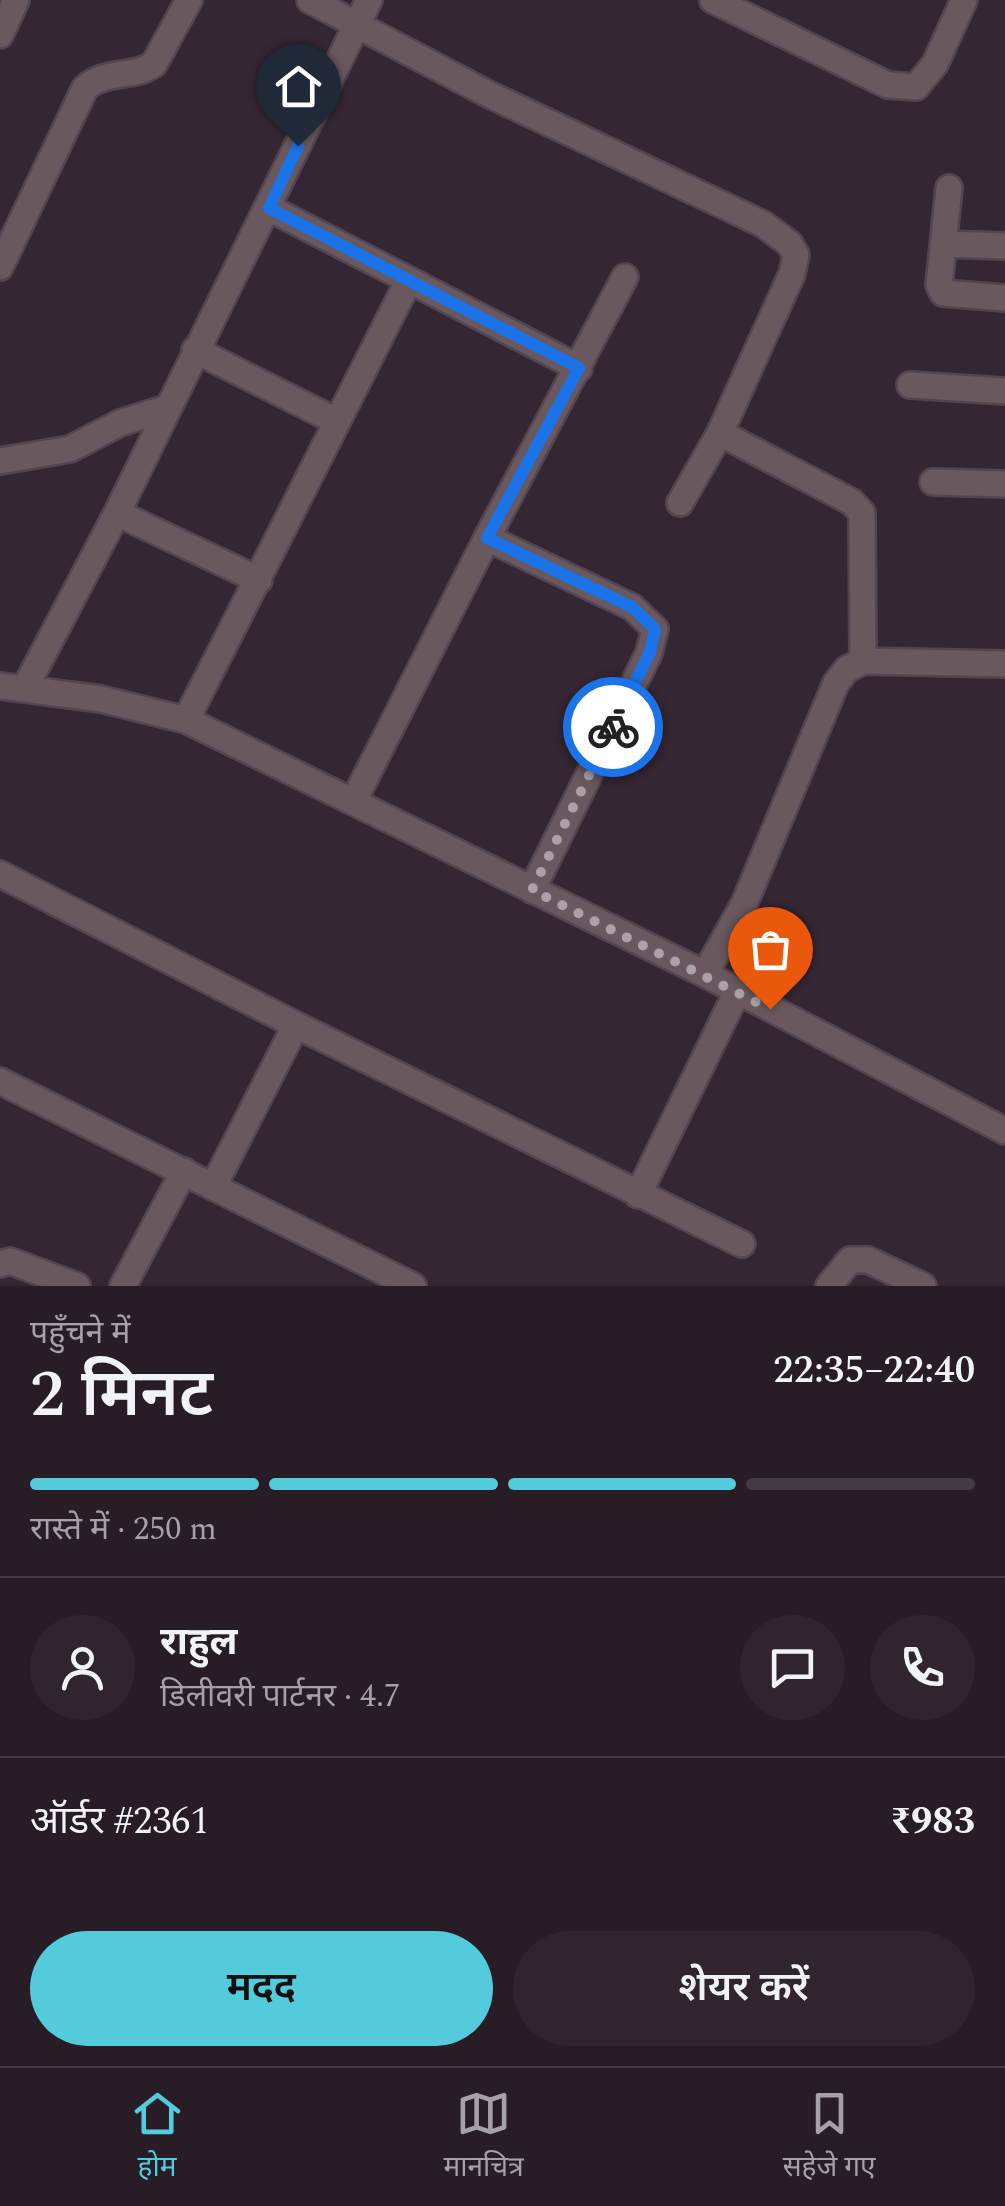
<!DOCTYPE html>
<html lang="hi">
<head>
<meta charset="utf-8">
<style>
  :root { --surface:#281c26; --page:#30252e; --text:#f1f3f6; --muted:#a5a1a7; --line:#443a43; --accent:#53cbda }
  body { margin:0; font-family:Spectral,"Noto Sans Devanagari",serif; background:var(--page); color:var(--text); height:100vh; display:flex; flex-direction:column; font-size:38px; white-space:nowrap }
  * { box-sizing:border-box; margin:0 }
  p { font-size:32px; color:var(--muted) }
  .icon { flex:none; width:55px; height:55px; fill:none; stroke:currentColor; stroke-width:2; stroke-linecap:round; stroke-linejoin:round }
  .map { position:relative; height:1286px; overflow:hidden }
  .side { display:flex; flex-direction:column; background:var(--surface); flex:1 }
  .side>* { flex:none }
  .pin { position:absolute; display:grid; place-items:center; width:85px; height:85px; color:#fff; margin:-102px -42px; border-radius:50% 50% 50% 0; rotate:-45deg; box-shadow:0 0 10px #0007 }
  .pin .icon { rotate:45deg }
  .courier { position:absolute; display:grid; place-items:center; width:100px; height:100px; margin:-50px; border:8px solid #1a73e8; border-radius:50%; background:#fff; color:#222; box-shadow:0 2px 12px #0007 }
  .overview em { font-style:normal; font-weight:600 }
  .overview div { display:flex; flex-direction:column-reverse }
  .overview { display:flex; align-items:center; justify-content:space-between; height:170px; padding:0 30px }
  h1 { font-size:65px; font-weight:600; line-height:75px }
  .bar { display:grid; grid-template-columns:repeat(4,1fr); gap:15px 10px; align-content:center; height:120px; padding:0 30px }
  .bar i { height:12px; border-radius:8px; background:var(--line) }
  .bar .active { background:var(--accent) }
  .bar p { grid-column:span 4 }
  .line { display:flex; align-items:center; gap:25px; padding:0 30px; border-top:2px solid var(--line) }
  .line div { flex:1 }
  .round { display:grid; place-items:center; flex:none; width:105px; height:105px; border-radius:52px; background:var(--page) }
  .action { display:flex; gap:20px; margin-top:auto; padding:20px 30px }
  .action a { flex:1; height:115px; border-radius:60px; background:var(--accent); color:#111; font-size:40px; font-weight:600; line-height:115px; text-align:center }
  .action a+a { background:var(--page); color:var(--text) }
  .tabs { display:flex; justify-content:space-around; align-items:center; height:140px; border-top:2px solid var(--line); background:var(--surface); font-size:28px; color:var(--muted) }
  .tabs a { display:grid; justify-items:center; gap:5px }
  .tabs .active { color:var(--accent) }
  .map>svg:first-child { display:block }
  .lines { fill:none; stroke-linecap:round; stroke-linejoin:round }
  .street-casing { stroke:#524450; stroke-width:30 }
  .street { stroke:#69595e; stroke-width:25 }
  .done { stroke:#aca0aa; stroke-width:10; stroke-dasharray:0 18 }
  .route { stroke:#1a73e8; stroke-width:12 }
</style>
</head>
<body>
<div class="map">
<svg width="1005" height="1286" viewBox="0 0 1005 1286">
  <rect width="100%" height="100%" fill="#352633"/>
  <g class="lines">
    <g class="street-casing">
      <path id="street" d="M 310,0 L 488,94 L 763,224 L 790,244 L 796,255 L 792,274 L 720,433 L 852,502 L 862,513 L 863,661
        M 713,0 L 888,85 L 916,87 L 935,64 L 964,0
        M 0,35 L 16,0
        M 949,188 L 939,285 L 943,293 L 1005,298
        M 269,208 L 409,280
        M 945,244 L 1005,246
        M 0,267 L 85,88 C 106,69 133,79 154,64 L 189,0
        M 195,350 L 336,421
        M 910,385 L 1005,391
        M 0,461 L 70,449 L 120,423 L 167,408
        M 933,482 L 1005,484
        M 680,503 L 720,433
        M 117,513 L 259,580
        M 487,538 L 625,277
        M 0,686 L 101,699 L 186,720 L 705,974 L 1005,1131
        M 25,688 L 117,513 L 369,0
        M 186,720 L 409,280 L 579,368
        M 354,800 L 487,538 L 632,607 L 655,629 L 649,653 L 532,890
        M 0,874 L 296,1025
        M 705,974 L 745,902 L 836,683 L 847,669 L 863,661 L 1005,664
        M 0,1081 L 413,1286
        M 213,1187 L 296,1025 L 742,1244
        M 638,1195 L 737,992
        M 0,1264 L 10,1261 L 77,1286
        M 123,1286 L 184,1171
        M 829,1286 L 850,1260 L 868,1260 L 923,1286"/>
    </g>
    <use href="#street" class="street"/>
  </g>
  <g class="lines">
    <path class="done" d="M 613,727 L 532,890 L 770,1009"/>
    <path class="route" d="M 298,146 L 269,208 L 579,368 L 487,538 L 632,607 L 655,629 L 650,652 L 613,727"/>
  </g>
</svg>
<div class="pin" style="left:770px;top:1009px;background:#ea580c"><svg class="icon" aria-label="bag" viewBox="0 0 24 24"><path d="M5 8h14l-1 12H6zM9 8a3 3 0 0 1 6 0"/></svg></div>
<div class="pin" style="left:298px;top:146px;background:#1f2937"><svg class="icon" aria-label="home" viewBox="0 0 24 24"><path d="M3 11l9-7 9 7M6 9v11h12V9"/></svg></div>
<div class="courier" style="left:613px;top:727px"><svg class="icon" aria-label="bike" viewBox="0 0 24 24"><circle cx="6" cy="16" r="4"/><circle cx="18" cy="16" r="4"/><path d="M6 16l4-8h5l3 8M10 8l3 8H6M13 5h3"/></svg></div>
</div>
<section class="side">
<div class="overview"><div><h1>2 मिनट</h1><p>पहुँचने में</p></div><em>22:35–22:40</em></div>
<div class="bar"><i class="active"></i><i class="active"></i><i class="active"></i><i></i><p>रास्ते में · 250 m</p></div>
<div class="line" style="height:180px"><a class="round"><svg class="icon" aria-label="person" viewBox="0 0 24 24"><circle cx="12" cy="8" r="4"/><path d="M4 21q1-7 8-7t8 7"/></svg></a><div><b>राहुल</b><p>डिलीवरी पार्टनर · 4.7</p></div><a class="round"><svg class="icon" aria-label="chat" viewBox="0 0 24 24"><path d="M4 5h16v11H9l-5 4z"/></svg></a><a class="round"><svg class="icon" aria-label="phone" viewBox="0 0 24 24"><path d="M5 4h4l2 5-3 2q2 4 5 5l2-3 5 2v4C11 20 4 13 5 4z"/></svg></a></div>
<div class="line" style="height:130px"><div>ऑर्डर #2361</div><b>₹983</b></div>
<div class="action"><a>मदद</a><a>शेयर करें</a></div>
</section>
<nav class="tabs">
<a class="active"><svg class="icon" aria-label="home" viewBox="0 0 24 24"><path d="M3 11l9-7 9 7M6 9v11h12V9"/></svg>होम</a>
<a><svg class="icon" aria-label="map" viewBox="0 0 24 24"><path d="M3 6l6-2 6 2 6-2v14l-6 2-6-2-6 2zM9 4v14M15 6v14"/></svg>मानचित्र</a>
<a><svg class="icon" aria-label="saved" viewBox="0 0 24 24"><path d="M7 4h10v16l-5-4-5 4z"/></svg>सहेजे गए</a>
</nav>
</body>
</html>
